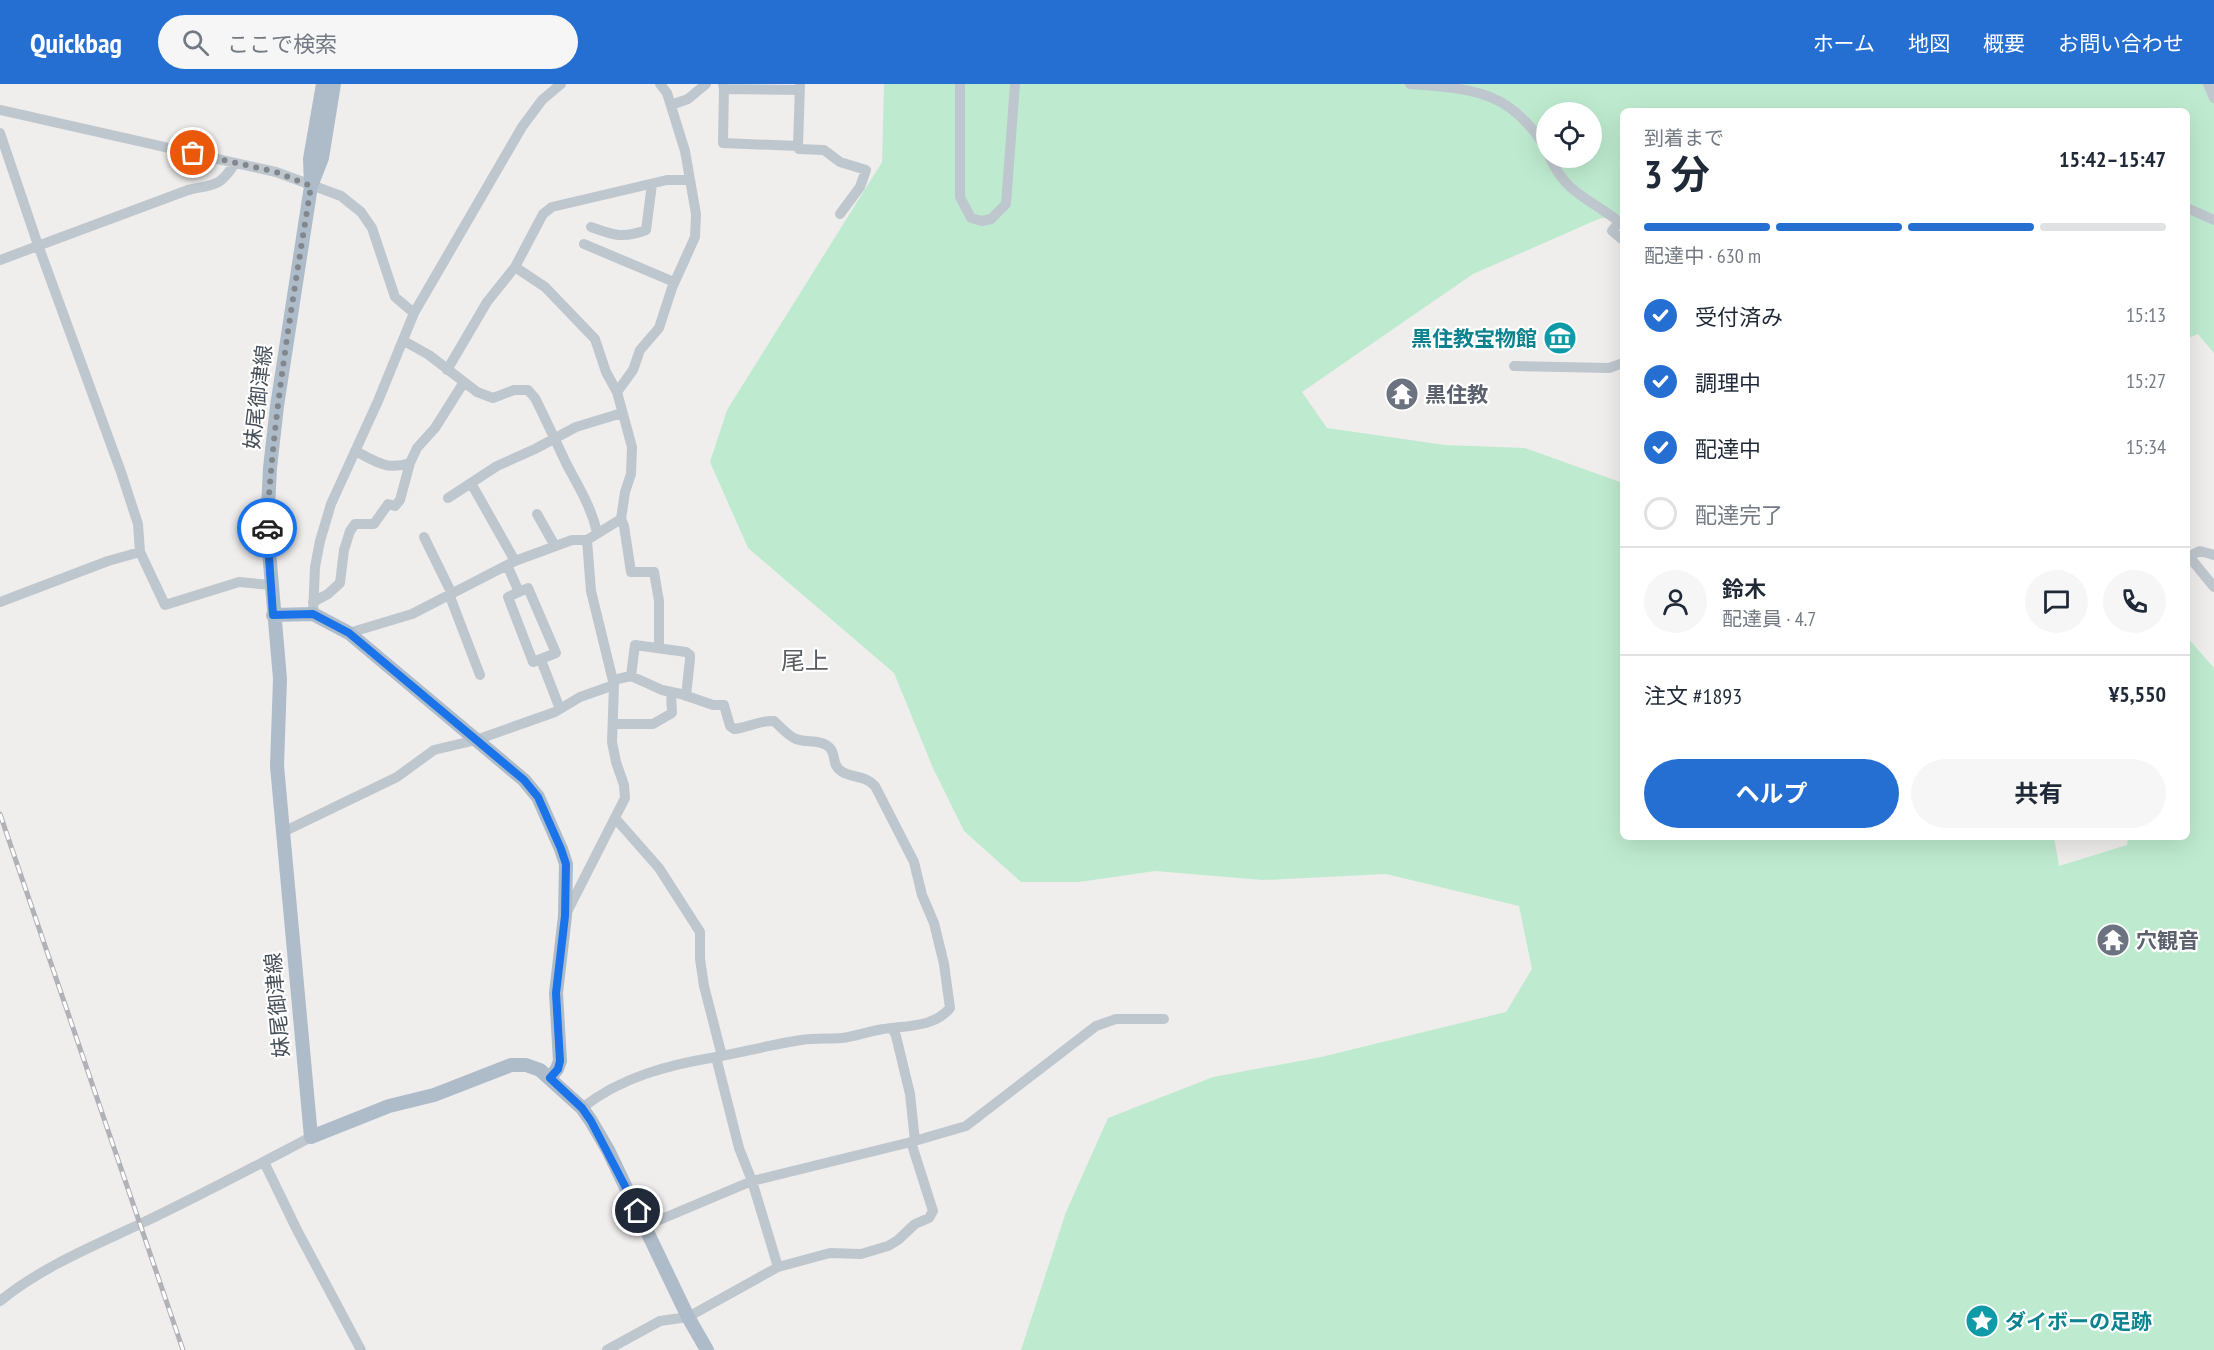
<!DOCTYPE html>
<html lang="ja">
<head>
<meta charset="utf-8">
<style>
  :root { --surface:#fff; --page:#f6f6f7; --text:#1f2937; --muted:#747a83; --line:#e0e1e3; --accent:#256fd2 }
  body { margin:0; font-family:"PT Sans Narrow","Noto Sans JP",sans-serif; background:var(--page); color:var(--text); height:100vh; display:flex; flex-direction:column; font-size:22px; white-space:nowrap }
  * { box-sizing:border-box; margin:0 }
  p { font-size:20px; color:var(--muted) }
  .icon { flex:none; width:33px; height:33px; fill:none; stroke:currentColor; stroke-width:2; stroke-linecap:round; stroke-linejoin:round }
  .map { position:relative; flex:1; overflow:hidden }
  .drawer { position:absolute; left:1620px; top:24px; width:570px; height:732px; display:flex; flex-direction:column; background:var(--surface); border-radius:9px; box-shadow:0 6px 24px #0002 }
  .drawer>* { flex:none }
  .tools { position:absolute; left:1536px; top:18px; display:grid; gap:12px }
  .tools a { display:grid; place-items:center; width:66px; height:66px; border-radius:50%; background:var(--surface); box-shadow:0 6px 24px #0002; font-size:30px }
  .pin { position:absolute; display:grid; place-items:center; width:51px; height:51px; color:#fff; margin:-26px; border:3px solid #fff; border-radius:50%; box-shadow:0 2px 6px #0007 }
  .courier { position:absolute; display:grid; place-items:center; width:60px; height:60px; margin:-30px; border:4px solid #1a73e8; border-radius:50%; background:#fff; color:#222; box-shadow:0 2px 8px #0007 }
  .overview em { font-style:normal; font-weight:700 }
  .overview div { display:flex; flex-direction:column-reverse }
  .overview { display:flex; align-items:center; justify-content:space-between; height:102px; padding:0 24px }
  h1 { font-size:39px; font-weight:700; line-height:45px }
  .bar { display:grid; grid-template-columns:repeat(4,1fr); gap:9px 6px; align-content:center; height:72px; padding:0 24px }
  .bar i { height:8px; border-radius:4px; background:var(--line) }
  .bar .current { background:var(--accent) }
  .bar p { grid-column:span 4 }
  .line { display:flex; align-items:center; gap:15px; padding:0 24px; border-top:2px solid var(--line) }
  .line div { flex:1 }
  .round { display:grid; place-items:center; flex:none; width:63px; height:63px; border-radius:32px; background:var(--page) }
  ol { padding:0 24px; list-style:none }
  li { display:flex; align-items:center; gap:18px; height:66px }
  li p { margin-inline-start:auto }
  li .icon { padding:6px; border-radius:50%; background:var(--accent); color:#fff; stroke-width:4 }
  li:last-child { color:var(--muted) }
  li i { width:33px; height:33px; border:3px solid var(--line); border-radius:50% }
  .button { display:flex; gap:12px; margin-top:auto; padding:12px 24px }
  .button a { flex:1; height:69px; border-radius:36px; background:var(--accent); color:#fff; font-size:24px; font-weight:700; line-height:69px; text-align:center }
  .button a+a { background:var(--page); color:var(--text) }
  header { display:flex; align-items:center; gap:36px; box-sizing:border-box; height:84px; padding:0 30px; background:var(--accent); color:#fff }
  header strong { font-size:28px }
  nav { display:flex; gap:33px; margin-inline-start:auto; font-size:21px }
  .search { width:420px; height:54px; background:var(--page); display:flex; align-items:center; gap:15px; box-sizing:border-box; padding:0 21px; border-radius:33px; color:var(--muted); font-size:22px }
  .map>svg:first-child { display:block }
  .green { fill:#beebcf; fill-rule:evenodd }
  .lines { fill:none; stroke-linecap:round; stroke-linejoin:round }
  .minor { stroke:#bfc7ce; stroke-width:10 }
  .major { stroke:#aebcca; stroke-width:14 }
  .rail-casing { stroke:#b0b2b7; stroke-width:5 }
  .rail { stroke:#fff; stroke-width:3; stroke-dasharray:9; stroke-linecap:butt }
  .done { stroke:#82878d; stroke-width:6; stroke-dasharray:0 10.8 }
  .route { stroke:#1a73e8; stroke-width:8 }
  .labels { text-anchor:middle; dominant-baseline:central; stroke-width:4.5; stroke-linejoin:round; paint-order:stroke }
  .culture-label { font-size:21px; font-weight:bold; fill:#0d838f; stroke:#fff; text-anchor:end }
  .worship-label { font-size:21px; font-weight:bold; fill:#5b616d; stroke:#fff; text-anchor:start }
  .street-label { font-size:21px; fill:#475059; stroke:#fff }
  .quarter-label { font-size:24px; fill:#5a5d61; stroke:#fff }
</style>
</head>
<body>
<header>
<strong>Quickbag</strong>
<div class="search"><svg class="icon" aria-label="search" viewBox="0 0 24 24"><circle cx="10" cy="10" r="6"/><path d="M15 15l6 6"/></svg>ここで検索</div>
<nav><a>ホーム</a><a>地図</a><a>概要</a><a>お問い合わせ</a></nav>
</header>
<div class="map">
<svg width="2214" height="1266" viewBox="0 0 2214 1266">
  <rect width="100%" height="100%" fill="#f0eded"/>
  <path class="green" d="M 884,0 L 2214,0 L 2214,269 L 2198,250 L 2187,255 L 2187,27 L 1623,27 L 1623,136 L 1601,134 L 1473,190 L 1302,308 L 1327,344 L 1445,361 L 1525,364 L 1623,399 L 1623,753 L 2054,753 L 2059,782 L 2127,761 L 2128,753 L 2187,753 L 2187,553 L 2214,584 L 2214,1266 L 1021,1266 L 1066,1128 L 1108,1034 L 1213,993 L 1321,973 L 1506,928 L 1532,885 L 1519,822 L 1386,790 L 1263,796 L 1155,787 L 1079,798 L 1021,798 L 964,747 L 933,684 L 894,589 L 748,464 L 710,378 L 727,326 L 882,78 ZM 1546,28 L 1592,28 L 1592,74 L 1546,74 Z"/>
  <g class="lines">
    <path class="minor" d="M 723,0 L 724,5 L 799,6
      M 960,0 L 960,113 L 971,134 L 982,137 L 991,135 L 1006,120 L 1015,0
      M 1410,0 C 1472,5 1511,6 1546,65
      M 2208,0 L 2214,14
      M 724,5 L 723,59 L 798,62 L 800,0
      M 671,21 L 688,15 L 706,0
      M 0,26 L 276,88 L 341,112 L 361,128 L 372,144 L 395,213 L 414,229
      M 0,49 L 38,161 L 121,388 L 138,440 L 140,468 L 165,521 L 239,498 L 271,501
      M 798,62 L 799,65 L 824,66 L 840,78 L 866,86 L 860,103 L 840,130
      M 1550,74 C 1567,112 1594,116 1623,141
      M 2187,124 L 2214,136
      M 1619,138 L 1612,147 L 1623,156
      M 591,143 C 613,151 623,155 646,146 L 652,100
      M 584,160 L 674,198
      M 0,176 L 188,106 C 215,100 220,103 235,79
      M 404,257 L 429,271 L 477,308 L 493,314 L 514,306 L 528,306 L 535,314 C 546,336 556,358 567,381 C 579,403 591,423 597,448
      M 1514,282 L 1609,284 L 1623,279
      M 447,286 L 487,218 L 515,183 L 543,130 L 552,123 L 667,96 L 690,96
      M 617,308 L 633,286 L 640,266 L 659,244 L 672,204 L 695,153 L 696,130 L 685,67 L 667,9 L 660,0
      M 355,367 C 376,377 386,387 410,379 L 417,364 L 435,344 L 464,298
      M 471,399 L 515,477
      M 448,414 L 497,382 L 535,365 L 576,343 L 622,329
      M 537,430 L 555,462
      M 621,435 L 624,442 L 631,488 L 654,488 L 659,517 L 659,564
      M 424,453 L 451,508
      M 2187,470 L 2214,503
      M 2189,472 L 2200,467 L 2214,471
      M 507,481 L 519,508 L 508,513 L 533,578 L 556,569 L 528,504 L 519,508
      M 449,510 L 480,591
      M 0,518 L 108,477 L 140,468
      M 313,518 L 328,510 L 340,499 L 344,466 L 350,447 L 355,440 L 374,440 L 388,420 L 395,422 L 400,416 L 410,379
      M 313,530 L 315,483 L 320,457 L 331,420 L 378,317 L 414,229 L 522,43 L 542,16 L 561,0
      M 349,549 L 412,530 L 515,477 L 572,456 L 587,456 L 621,435 L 625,408 L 631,390 L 632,363 L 617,308 L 606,288 L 595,255 L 545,203 L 515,183
      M 541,576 L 560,625
      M 631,592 L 635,561 L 686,568 L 690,571 L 690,575 L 686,612
      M 613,640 L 653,640 L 672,629 L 671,608
      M 615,734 L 659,784 L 700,848 L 700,875 L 704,902 L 722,972
      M 283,748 L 397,693 L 434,666 L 476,656 L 555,628 L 580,613 L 614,601
      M 566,830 L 625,714 L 624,701 L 616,678 L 612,658 L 614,601 L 591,507 L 587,456
      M 893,945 L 896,952 L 910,1010 L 915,1057
      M 716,973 L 739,1064 L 752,1097 L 778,1183
      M 582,1024 C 621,993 668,981 716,973 C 745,968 773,960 801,956 C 815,954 829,955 842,954 C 854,953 866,948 878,946 C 902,941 933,945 950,924 L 944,880 L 934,839 L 922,811 L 914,778 L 875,702 C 863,690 853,695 841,687 C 831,681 837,670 829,663 C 821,655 806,659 796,655 C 788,652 781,643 774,637 C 760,636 747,644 734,645 L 730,642 L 724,621 L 713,621 L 681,610 L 662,606 L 631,592 L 613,596
      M 264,1078 L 297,1146 L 361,1266
      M 645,1142 L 752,1097 L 911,1058 L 966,1042 L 1096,942 L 1116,935 L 1164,935
      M 0,1217 C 42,1183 91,1163 140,1140 C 197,1113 254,1083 311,1053
      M 607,1266 L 660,1237 L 688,1233 L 778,1183 L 830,1169 L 861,1170 L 888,1162 L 898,1156 L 915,1140 L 929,1134 L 933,1127 L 911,1058"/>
    <path class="major" d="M 323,0 L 310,75 L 311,102 L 277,322 L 270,384 L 267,444 L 280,595 L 277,682 L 311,1053 L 389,1022 L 434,1011 L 511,981 L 526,981 L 540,986 L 582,1024 L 591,1037 L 608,1066 L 688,1233 L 707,1266
      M 313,97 L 322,74 L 334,0
      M 273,531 L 313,530 L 349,549 L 524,696 L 538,713 L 561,765 L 566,780 L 565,832 L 556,909 L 560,977 L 557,985 L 550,994"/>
    <g class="rail-casing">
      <path id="rail" d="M 0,730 L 183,1266"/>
    </g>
    <use href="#rail" class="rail"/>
  </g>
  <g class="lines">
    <path class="done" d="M 193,69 L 276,88 L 311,102 C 293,215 273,328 267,444"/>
    <path class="route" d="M 267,444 L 273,531 L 313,530 L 349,549 L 524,696 L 538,713 L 561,765 L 566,780 L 565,832 L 556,909 L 560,977 L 558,985 L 550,994 L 582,1024 L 591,1037 L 638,1127"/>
  </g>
  <defs>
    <g id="museum-disc" transform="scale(1.725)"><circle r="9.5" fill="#0f9aa8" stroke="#fff"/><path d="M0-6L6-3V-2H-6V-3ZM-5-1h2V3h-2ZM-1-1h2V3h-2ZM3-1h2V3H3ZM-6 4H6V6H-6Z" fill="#fff"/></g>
    <g id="temple-disc" transform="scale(1.725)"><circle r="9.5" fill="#6b7280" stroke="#fff"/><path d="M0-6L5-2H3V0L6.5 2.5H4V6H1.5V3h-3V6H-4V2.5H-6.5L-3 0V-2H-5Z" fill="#fff"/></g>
    <g id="sight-disc" transform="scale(1.725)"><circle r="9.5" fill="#0f9aa8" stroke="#fff"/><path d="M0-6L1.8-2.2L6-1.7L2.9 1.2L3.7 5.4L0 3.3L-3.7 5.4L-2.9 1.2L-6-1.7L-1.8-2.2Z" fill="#fff"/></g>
  </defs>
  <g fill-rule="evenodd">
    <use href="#museum-disc" x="1560" y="254"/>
    <use href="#temple-disc" x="1402" y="310"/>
    <use href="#temple-disc" x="2113" y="856"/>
    <use href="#sight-disc" x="1982" y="1237"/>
  </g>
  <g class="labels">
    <g class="culture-label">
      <text x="1537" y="254">黒住教宝物館</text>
      <text x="2005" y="1237" text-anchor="start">ダイボーの足跡</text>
    </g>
    <g class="worship-label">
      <text x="1425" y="310">黒住教</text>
      <text x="2136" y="856">穴観音</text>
    </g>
    <g class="street-label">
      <text transform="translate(258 313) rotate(-83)">妹尾御津線</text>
      <text transform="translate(277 921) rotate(-95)">妹尾御津線</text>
    </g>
    <g class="quarter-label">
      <text x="805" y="576">尾上</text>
    </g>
  </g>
</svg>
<div class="tools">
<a><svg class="icon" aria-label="locate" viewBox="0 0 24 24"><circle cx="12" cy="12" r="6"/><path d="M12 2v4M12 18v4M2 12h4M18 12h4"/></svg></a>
</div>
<div class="pin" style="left:193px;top:69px;background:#ea580c"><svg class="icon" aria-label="bag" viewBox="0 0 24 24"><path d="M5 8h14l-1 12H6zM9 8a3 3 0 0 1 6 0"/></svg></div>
<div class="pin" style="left:638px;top:1127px;background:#1f2937"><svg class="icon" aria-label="home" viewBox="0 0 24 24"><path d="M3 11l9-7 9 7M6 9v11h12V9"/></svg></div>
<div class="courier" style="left:267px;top:444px"><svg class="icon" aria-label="car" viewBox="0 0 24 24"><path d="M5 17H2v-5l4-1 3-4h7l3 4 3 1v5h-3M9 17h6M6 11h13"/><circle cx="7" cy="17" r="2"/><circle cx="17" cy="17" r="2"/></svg></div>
<section class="drawer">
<div class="overview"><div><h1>3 分</h1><p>到着まで</p></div><em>15:42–15:47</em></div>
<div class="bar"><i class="current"></i><i class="current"></i><i class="current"></i><i></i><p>配達中 · 630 m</p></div>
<ol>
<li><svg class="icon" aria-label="check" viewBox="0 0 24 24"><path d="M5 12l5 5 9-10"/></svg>受付済み<p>15:13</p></li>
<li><svg class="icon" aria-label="check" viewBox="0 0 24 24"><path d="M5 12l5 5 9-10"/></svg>調理中<p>15:27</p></li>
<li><svg class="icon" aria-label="check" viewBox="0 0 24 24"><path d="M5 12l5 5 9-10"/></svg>配達中<p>15:34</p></li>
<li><i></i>配達完了</li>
</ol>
<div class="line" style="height:108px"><a class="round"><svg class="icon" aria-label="person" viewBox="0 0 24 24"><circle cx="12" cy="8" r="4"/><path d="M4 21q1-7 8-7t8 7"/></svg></a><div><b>鈴木</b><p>配達員 · 4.7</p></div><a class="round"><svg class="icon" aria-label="chat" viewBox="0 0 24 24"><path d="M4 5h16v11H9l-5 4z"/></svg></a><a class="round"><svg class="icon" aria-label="phone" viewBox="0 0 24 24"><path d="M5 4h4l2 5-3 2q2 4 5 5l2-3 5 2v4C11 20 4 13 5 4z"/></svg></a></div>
<div class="line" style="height:78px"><div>注文 #1893</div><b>¥5,550</b></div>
<div class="button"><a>ヘルプ</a><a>共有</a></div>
</section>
</div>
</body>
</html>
